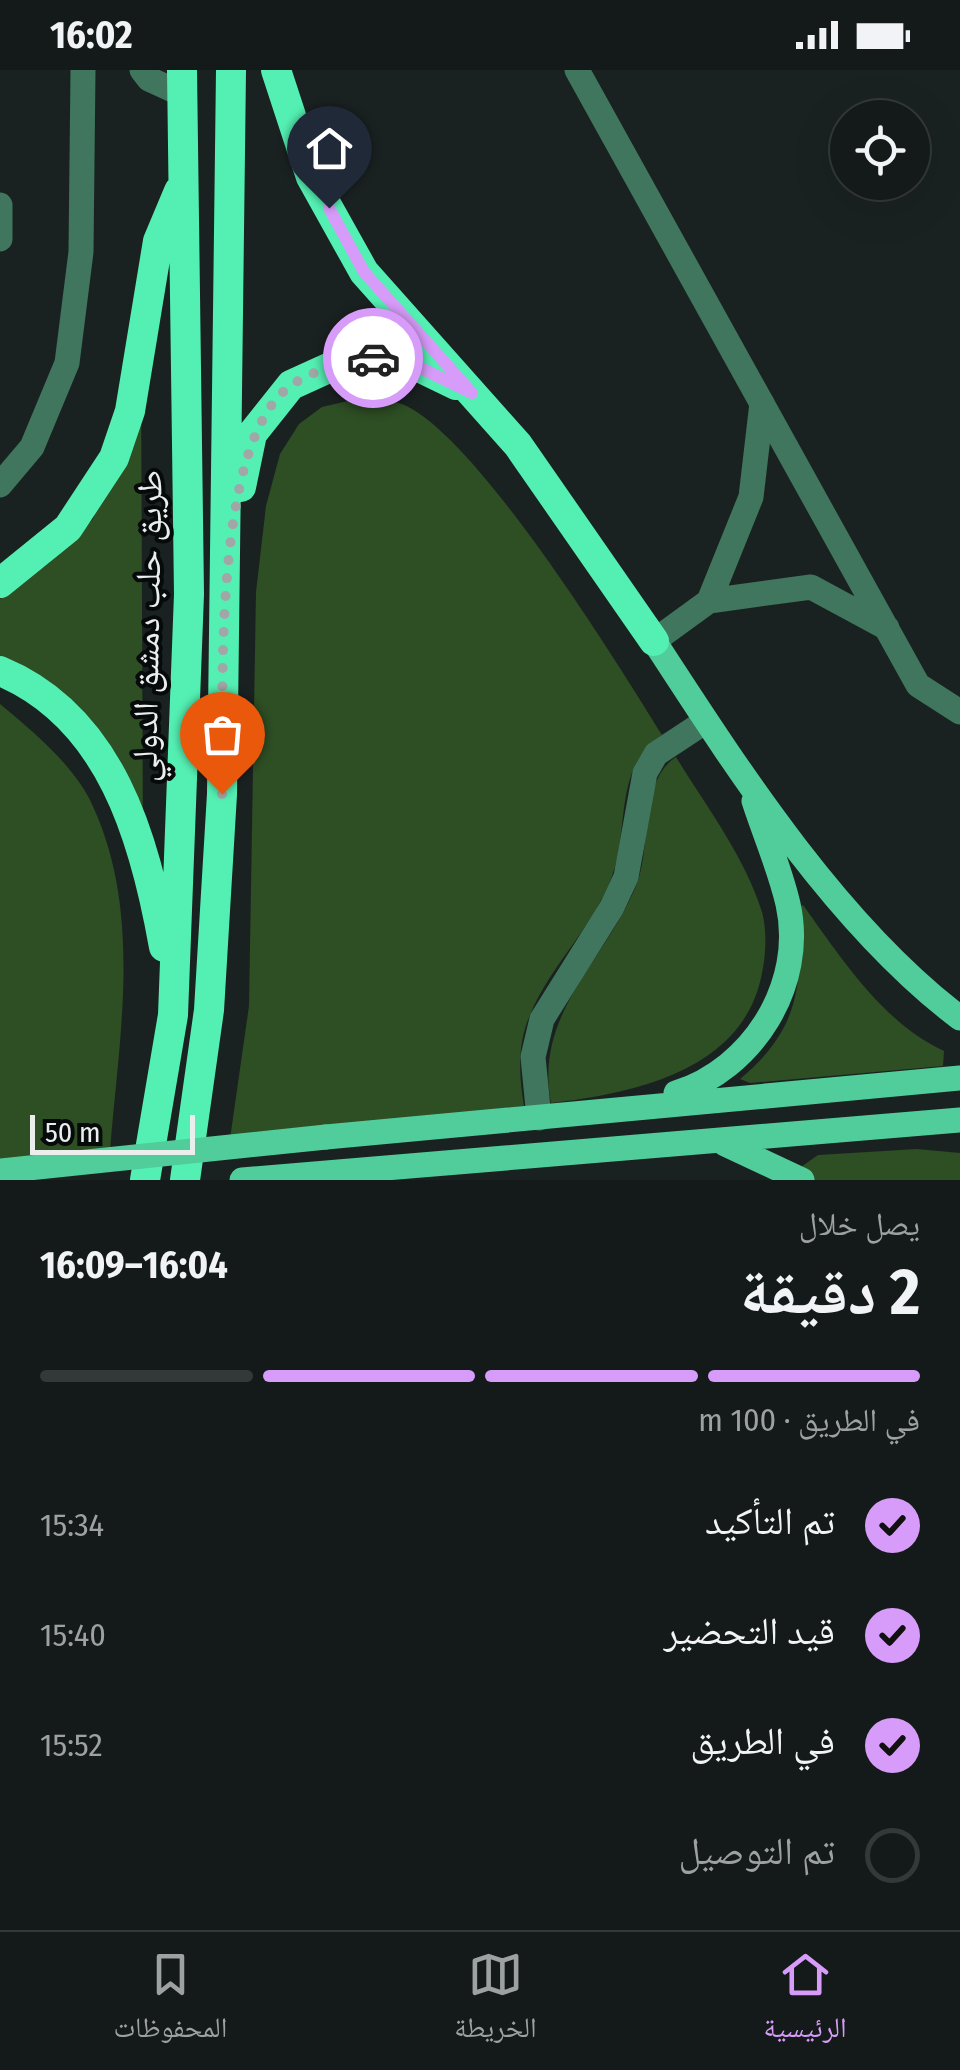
<!DOCTYPE html>
<html lang="ar">
<head>
<meta charset="utf-8">
<style>
  :root { --surface:#141a19; --page:#212726; --text:#f1f3f6; --muted:#9da1a2; --line:#333838; --accent:#d79bf9 }
  body { margin:0; font-family:"Fira Sans Condensed","Noto Naskh Arabic",sans-serif; background:var(--page); color:var(--text); direction:rtl; height:100vh; display:flex; flex-direction:column; font-size:38px; white-space:nowrap }
  * { box-sizing:border-box; margin:0 }
  p { font-size:32px; color:var(--muted) }
  .icon { flex:none; width:55px; height:55px; fill:none; stroke:currentColor; stroke-width:2; stroke-linecap:round; stroke-linejoin:round }
  .map { position:relative; height:1110px; overflow:hidden; direction:ltr }
  .drawer { display:flex; flex-direction:column; background:var(--surface); flex:1 }
  .drawer>* { flex:none }
  .controls { position:absolute; left:830px; top:30px; display:grid; gap:20px }
  .controls a { display:grid; place-items:center; width:100px; height:100px; border-radius:50%; background:var(--surface); box-shadow:0 10px 40px #0002,0 0 0 2px var(--line); font-size:50px }
  .scale { position:absolute; left:30px; bottom:25px; width:165px; box-sizing:border-box; padding-left:10px; border:5px solid #eaefee; border-top:0; font-size:28px; line-height:35px; white-space:nowrap; color:#eaefee; -webkit-text-stroke:8px #070a0a; paint-order:stroke }
  .pin { position:absolute; display:grid; place-items:center; width:85px; height:85px; color:#fff; margin:-102px -42px; border-radius:50% 50% 50% 0; rotate:-45deg; box-shadow:0 0 10px #0007 }
  .pin .icon { rotate:45deg }
  .courier { position:absolute; display:grid; place-items:center; width:100px; height:100px; margin:-50px; border:8px solid #d79bf9; border-radius:50%; background:#fff; color:#222; box-shadow:0 2px 12px #0007 }
  .summary em { font-style:normal; font-weight:700 }
  .summary div { display:flex; flex-direction:column-reverse }
  .summary { display:flex; align-items:center; justify-content:space-between; height:170px; padding:0 40px }
  h1 { font-size:65px; font-weight:700; line-height:75px }
  .bar { display:grid; grid-template-columns:repeat(4,1fr); gap:15px 10px; align-content:center; height:120px; padding:0 40px }
  .bar i { height:12px; border-radius:8px; background:var(--line) }
  .bar .active { background:var(--accent) }
  .bar p { grid-column:span 4 }
  ol { padding:0 40px; list-style:none }
  li { display:flex; align-items:center; gap:30px; height:110px }
  li p { margin-inline-start:auto }
  li .icon { padding:10px; border-radius:50%; background:var(--accent); color:#111; stroke-width:4 }
  li:last-child { color:var(--muted) }
  li i { width:55px; height:55px; border:5px solid var(--line); border-radius:50% }
  .status { display:flex; justify-content:space-between; align-items:center; height:70px; padding:0 50px; background:var(--surface); direction:ltr }
  .status svg { height:28px; fill:currentColor }
  .tabs { display:flex; justify-content:space-around; align-items:center; height:140px; border-top:2px solid var(--line); background:var(--surface); font-size:28px; color:var(--muted) }
  .tabs a { display:grid; justify-items:center; gap:5px }
  .tabs .active { color:var(--accent) }
  .map>svg:first-child { display:block }
  .green { fill:#2e4e24 }
  .lines { fill:none; stroke-linecap:round; stroke-linejoin:round }
  .minor { stroke:#3f765d; stroke-width:25 }
  .major { stroke:#50cd9b; stroke-width:25 }
  .highway { stroke:#54f0b3; stroke-width:30 }
  .major-bridge { stroke:#50cd9b; stroke-width:25 }
  .done { stroke:#a1a7a6; stroke-width:10; stroke-dasharray:0 18 }
  .route { stroke:#d79bf9; stroke-width:12 }
  .labels { text-anchor:middle; dominant-baseline:central; stroke-width:8; stroke-linejoin:round; paint-order:stroke }
  .street-label { font-size:35px; fill:#eaefee; stroke:#070a0a }
</style>
</head>
<body>
<div class="status"><b>16:02</b><svg viewBox="0 0 49 12"><path d="M0 12V9h3v3zM5 12V6h3v6zM10 12V3h3v9zM15 12V0h3v12zM26 1h20v11H26zM47 4h2v5h-2z"/></svg></div>
<div class="map">
<svg width="960" height="1110" viewBox="0 0 960 1110">
  <rect width="100%" height="100%" fill="#1a2221"/>
  <path class="green" d="M 141,297 L 143,775 L 116,709 L 0,596 L 0,529 L 50,492 L 93,449 Z
    M 356,329 C 369,330 389,329 402,334 C 475,363 617,592 662,665 C 616,695 628,751 615,797 C 599,852 551,893 530,945 C 517,974 519,1006 524,1036 L 230,1069 L 249,936 L 256,522 L 266,436 L 280,384 L 299,354 L 322,337 Z
    M 0,634 C 30,659 70,692 89,728 C 144,839 119,964 110,1081 L 0,1091 Z
    M 676,687 C 706,736 745,787 762,842 C 767,860 766,885 762,903 C 744,1000 636,1023 551,1033 C 534,943 604,893 636,816 C 652,778 639,710 676,687 Z
    M 803,835 C 842,889 882,952 944,981 L 943,996 L 750,1013 L 740,1009 C 801,958 803,913 797,838 Z
    M 917,1079 L 960,1083 L 960,1110 L 797,1110 L 798,1099 L 818,1085 Z"/>
  <g class="lines">
    <path class="minor" d="M 142,0 L 149,9 L 182,24
      M 577,0 L 918,615 L 960,642
      M 0,135 L 0,169
      M 0,415 L 32,377 L 67,293 L 81,182 L 83,0
      M 709,531 L 811,517 L 887,558
      M 654,571 L 709,531 L 751,427 L 762,333
      M 539,1048 L 533,987 L 542,949 L 612,837 L 626,807 L 645,703 L 656,684 L 706,651"/>
    <path class="major" d="M 654,571 C 738,700 837,855 960,948
      M 676,1023 C 753,999 806,914 788,834 C 780,799 765,765 754,731
      M 326,1067 L 960,1008
      M 725,1074 L 802,1110
      M 242,1110 L 960,1050"/>
    <path class="highway" d="M 276,0 L 311,107 L 364,202 L 518,375 L 654,571
      M 241,417 L 252,364 L 291,315 L 335,295 L 394,285 L 456,315
      M 0,513 L 68,458 L 114,388 L 130,341 L 158,171 L 179,121
      M 0,601 C 111,647 145,769 164,877
      M 145,1110 L 173,945 L 189,524 L 182,0
      M 185,1110 L 209,940 L 222,724 L 231,0"/>
    <path class="major-bridge" d="M 0,1101 L 326,1067"/>
  </g>
  <g class="lines">
    <path class="done" d="M 222,724 C 224,632 210,368 293,314 C 317,298 346,293 373,288"/>
    <path class="route" d="M 329,138 L 364,202 L 472,323 L 394,285 L 373,288"/>
  </g>
  <g class="labels">
    <g class="street-label">
      <text transform="translate(147 556) rotate(-89)">طريق حلب دمشق الدولي</text>
    </g>
  </g>
</svg>
<div class="controls">
<a><svg class="icon" aria-label="locate" viewBox="0 0 24 24"><circle cx="12" cy="12" r="6"/><path d="M12 2v4M12 18v4M2 12h4M18 12h4"/></svg></a>
</div>
<div class="scale">50 m</div>
<div class="pin" style="left:222px;top:724px;background:#ea580c"><svg class="icon" aria-label="bag" viewBox="0 0 24 24"><path d="M5 8h14l-1 12H6zM9 8a3 3 0 0 1 6 0"/></svg></div>
<div class="pin" style="left:329px;top:138px;background:#1f2937"><svg class="icon" aria-label="home" viewBox="0 0 24 24"><path d="M3 11l9-7 9 7M6 9v11h12V9"/></svg></div>
<div class="courier" style="left:373px;top:288px"><svg class="icon" aria-label="car" viewBox="0 0 24 24"><path d="M5 17H2v-5l4-1 3-4h7l3 4 3 1v5h-3M9 17h6M6 11h13"/><circle cx="7" cy="17" r="2"/><circle cx="17" cy="17" r="2"/></svg></div>
</div>
<section class="drawer">
<div class="summary"><div><h1>2 دقيقة</h1><p>يصل خلال</p></div><em>16:04–16:09</em></div>
<div class="bar"><i class="active"></i><i class="active"></i><i class="active"></i><i></i><p>في الطريق · 100 m</p></div>
<ol>
<li><svg class="icon" aria-label="check" viewBox="0 0 24 24"><path d="M5 12l5 5 9-10"/></svg>تم التأكيد<p>15:34</p></li>
<li><svg class="icon" aria-label="check" viewBox="0 0 24 24"><path d="M5 12l5 5 9-10"/></svg>قيد التحضير<p>15:40</p></li>
<li><svg class="icon" aria-label="check" viewBox="0 0 24 24"><path d="M5 12l5 5 9-10"/></svg>في الطريق<p>15:52</p></li>
<li><i></i>تم التوصيل</li>
</ol>
</section>
<nav class="tabs">
<a class="active"><svg class="icon" aria-label="home" viewBox="0 0 24 24"><path d="M3 11l9-7 9 7M6 9v11h12V9"/></svg>الرئيسية</a>
<a><svg class="icon" aria-label="map" viewBox="0 0 24 24"><path d="M3 6l6-2 6 2 6-2v14l-6 2-6-2-6 2zM9 4v14M15 6v14"/></svg>الخريطة</a>
<a><svg class="icon" aria-label="saved" viewBox="0 0 24 24"><path d="M7 4h10v16l-5-4-5 4z"/></svg>المحفوظات</a>
</nav>
</body>
</html>
